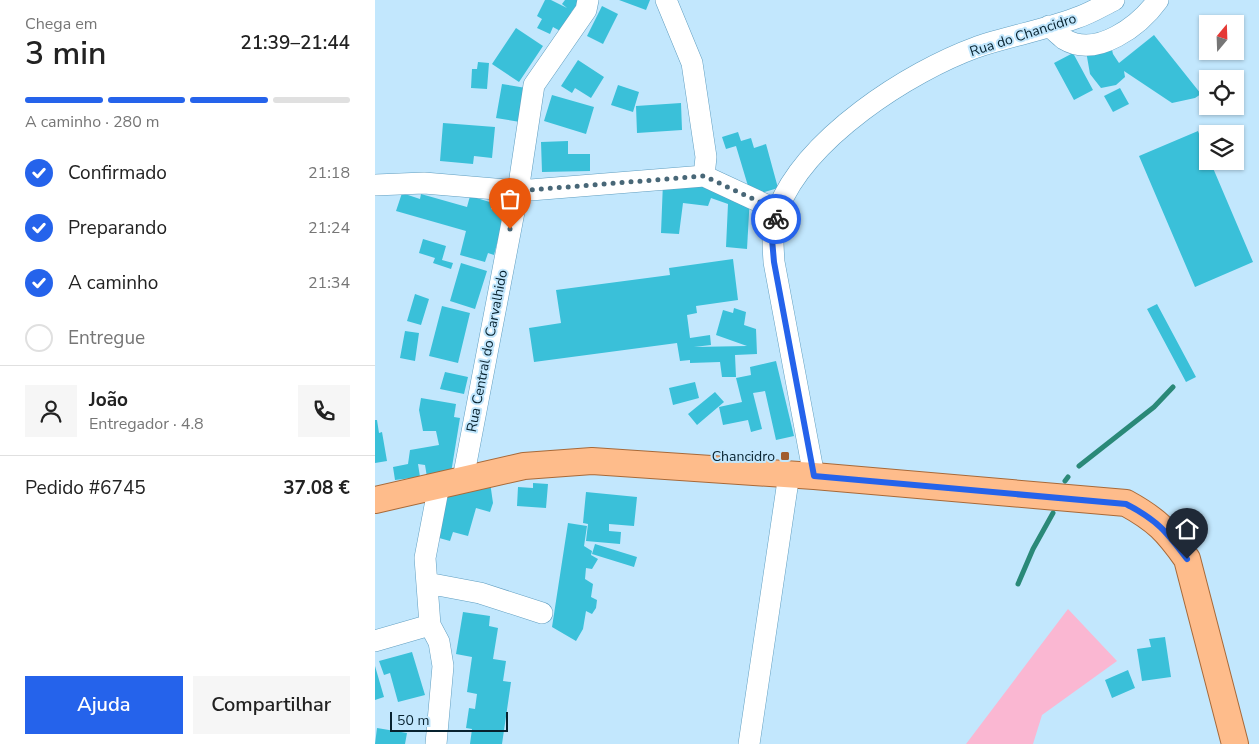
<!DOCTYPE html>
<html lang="pt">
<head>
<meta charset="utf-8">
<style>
  :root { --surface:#fff; --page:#f6f6f6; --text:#222; --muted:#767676; --line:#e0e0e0; --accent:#2563eb }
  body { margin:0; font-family:"Nunito Sans",sans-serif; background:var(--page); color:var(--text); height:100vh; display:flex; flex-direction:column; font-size:19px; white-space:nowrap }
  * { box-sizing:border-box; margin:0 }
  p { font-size:16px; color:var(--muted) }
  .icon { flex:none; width:28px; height:28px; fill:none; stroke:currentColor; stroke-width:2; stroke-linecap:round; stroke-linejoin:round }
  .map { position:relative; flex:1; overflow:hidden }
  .sheet { display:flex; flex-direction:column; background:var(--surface); width:375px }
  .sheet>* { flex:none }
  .needle { width:32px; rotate:19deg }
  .fabs { position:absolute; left:824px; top:15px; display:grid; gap:10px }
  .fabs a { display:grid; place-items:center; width:45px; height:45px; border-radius:0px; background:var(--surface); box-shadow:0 1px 4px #0004; font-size:25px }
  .scale { position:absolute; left:15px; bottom:12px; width:118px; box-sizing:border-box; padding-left:5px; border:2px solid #07222f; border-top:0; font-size:14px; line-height:18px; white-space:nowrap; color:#07222f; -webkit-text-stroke:4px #c2e7fd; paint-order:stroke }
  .pin { position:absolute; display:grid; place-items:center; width:42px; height:42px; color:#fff; margin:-51px -21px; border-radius:50% 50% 50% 0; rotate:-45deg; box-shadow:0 0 5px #0007 }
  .pin .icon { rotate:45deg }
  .courier { position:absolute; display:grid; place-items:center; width:50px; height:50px; margin:-25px; border:4px solid #2563eb; border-radius:50%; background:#fff; color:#222; box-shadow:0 1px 6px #0007 }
  .headline em { font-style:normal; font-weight:600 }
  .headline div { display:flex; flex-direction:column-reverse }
  .headline { display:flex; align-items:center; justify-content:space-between; height:85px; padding:0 25px }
  h1 { font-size:32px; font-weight:600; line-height:38px }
  .bar { display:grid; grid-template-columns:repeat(4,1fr); gap:8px 5px; align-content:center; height:60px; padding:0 25px }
  .bar i { height:6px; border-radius:4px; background:var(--line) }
  .bar .selected { background:var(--accent) }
  .bar p { grid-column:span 4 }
  .line { display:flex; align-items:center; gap:12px; padding:0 25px; border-top:1px solid var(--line) }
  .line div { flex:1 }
  .round { display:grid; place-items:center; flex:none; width:52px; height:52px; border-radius:0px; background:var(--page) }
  ol { padding:0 25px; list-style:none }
  li { display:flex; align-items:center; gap:15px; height:55px }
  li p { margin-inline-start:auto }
  li .icon { padding:5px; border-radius:50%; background:var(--accent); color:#fff; stroke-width:4 }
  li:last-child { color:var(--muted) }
  li i { width:28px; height:28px; border:2px solid var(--line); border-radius:50% }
  .primary-button { display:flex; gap:10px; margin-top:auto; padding:10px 25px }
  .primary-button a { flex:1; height:58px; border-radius:0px; background:var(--accent); color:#fff; font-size:20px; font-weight:600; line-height:58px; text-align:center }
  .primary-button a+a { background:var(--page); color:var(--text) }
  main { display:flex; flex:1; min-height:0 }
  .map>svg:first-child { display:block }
  .green { fill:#fab7d2 }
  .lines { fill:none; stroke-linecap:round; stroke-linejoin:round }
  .stream { stroke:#2a8978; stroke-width:5 }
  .building { fill:#3ac0d9 }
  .minor-casing { stroke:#609ec0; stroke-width:22 }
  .major-casing { stroke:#a86938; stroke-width:28 }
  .minor { stroke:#fff; stroke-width:21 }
  .major { stroke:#febc8b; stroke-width:26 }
  .done { stroke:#486777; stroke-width:5; stroke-dasharray:0 9 }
  .route { stroke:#2563eb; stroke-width:6 }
  .poi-dot { fill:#a15d2e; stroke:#c2e7fd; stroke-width:2 }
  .labels { text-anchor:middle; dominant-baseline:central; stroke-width:4; stroke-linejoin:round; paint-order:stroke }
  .street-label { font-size:14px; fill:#07222f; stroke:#c2e7fd }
  .poi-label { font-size:14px; fill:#07222f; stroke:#c2e7fd; text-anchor:end }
</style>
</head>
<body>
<main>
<section class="sheet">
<div class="headline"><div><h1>3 min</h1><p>Chega em</p></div><em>21:39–21:44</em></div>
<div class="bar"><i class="selected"></i><i class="selected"></i><i class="selected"></i><i></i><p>A caminho · 280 m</p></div>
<ol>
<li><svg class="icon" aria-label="check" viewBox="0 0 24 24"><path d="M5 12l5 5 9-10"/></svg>Confirmado<p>21:18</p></li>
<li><svg class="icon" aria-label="check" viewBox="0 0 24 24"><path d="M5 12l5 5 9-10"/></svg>Preparando<p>21:24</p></li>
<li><svg class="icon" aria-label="check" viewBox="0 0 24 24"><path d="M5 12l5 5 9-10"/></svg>A caminho<p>21:34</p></li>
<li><i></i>Entregue</li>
</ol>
<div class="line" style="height:90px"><a class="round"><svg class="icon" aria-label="person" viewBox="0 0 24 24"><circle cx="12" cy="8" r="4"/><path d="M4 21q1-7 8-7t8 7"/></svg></a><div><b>João</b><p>Entregador · 4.8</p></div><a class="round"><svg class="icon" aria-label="phone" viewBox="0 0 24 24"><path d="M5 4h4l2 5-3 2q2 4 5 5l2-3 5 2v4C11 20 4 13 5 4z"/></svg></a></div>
<div class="line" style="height:65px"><div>Pedido #6745</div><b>37.08 €</b></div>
<div class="primary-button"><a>Ajuda</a><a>Compartilhar</a></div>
</section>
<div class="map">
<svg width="884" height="744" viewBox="0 0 884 744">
  <rect width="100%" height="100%" fill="#c2e7fd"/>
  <path class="green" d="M 693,609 L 742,661 L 667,715 L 658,744 L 591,744 Z"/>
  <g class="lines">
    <path class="stream" d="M 704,466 L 779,407 L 798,387
      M 690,481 L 693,477
      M 643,584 L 658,549 L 678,513"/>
  </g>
  <path class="building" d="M 170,0 L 176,0 L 192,8 L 187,4 L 190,0 L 206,0 L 197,11 L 187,32 L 178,27 L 175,34 L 162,28 L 167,19 L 162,16 Z
    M 244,0 L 275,0 L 271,10 Z
    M 227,6 L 243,14 L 228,44 L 212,36 Z
    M 141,28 L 168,46 L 144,82 L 117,64 Z
    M 779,35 L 826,94 L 820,98 L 797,103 L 749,71 L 750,77 L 741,85 L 726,88 L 715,74 L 711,51 L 736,46 L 738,54 L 744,63 Z
    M 698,53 L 718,90 L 699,100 L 679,63 Z
    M 203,60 L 229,77 L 216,98 L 200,88 L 197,93 L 186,86 Z
    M 103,62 L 114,63 L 112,89 L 96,88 L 97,69 L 102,69 Z
    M 127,84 L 151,88 L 145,122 L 121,118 Z
    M 243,85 L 264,92 L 258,112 L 236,105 Z
    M 745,88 L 754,104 L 738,112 L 729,96 Z
    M 177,95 L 219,107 L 211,134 L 169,121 Z
    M 306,103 L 307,130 L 262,133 L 261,106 Z
    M 68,123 L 120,127 L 117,158 L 99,156 L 98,164 L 65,161 Z
    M 823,131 L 832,155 L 832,161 L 835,161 L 878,262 L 820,287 L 764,156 Z
    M 363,132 L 366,141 L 376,138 L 379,148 L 391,144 L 403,188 L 376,196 L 361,146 L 351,149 L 347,137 Z
    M 193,141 L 193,154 L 215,154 L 215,171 L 167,172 L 166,142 Z
    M 288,182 L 346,185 L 375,196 L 372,249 L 351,247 L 353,204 L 336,198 L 333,206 L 308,203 L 304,234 L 286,233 Z
    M 27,193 L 45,199 L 46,194 L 92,207 L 95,196 L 118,203 L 116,209 L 130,213 L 119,255 L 113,253 L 110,262 L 85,255 L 91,231 L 21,211 Z
    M 48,239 L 71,246 L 67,260 L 78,263 L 76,269 L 58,263 L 60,258 L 44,253 Z
    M 358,259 L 363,300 L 321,306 L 322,313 L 312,315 L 315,338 L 335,335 L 336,345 L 319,347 L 372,346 L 341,335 L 348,310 L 358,313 L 359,308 L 371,312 L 369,325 L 381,329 L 382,354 L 360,355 L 361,377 L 347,377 L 345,362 L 315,363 L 315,360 L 305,361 L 302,343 L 159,362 L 154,328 L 186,323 L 181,290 L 295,275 L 294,268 Z
    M 86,263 L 112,271 L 100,309 L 75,301 Z
    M 40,294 L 54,299 L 46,325 L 32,321 Z
    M 782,304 L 821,377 L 811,382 L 772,309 Z
    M 67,306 L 95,313 L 83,363 L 54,356 Z
    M 30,331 L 44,333 L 40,361 L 25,358 Z
    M 401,361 L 419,436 L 401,440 L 390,391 L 378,393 L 387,429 L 376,432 L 373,420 L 348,425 L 344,407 L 367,402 L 361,378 L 376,375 L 375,367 Z
    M 70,372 L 93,377 L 89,394 L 65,389 Z
    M 320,382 L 324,398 L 298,405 L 294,388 Z
    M 340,392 L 349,402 L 322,425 L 313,414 Z
    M 46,398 L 81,404 L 79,417 L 85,418 L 76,473 L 52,477 L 50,465 L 43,464 L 45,477 L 20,480 L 18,467 L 33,464 L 35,450 L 64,445 L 61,431 L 48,431 L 44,410 Z
    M 0,420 L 2,420 L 4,433 L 7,432 L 12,461 L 0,463 Z
    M 115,482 L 118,503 L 115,512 L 101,508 L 93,536 L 78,532 L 75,541 L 57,536 L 71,488 Z
    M 158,483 L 173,484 L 171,508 L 142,506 L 143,487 L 158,488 Z
    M 211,492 L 262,497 L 259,526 L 234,524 L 234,531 L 246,532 L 245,544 L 211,541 L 213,524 L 208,523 Z
    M 193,523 L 212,526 L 209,546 L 217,551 L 216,555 L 223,559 L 217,569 L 211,568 L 210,579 L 218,584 L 216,597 L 222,600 L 221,608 L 217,614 L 211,611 L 208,629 L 201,641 L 177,627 Z
    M 220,544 L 262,557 L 259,567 L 217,554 Z
    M 88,612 L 115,616 L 114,626 L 123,628 L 118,659 L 131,661 L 128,681 L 136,682 L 127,744 L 95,744 L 97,729 L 91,728 L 94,708 L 100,709 L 102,694 L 92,692 L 97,657 L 81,654 Z
    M 790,637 L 796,677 L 767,681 L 762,649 L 776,647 L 774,639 Z
    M 37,652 L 50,695 L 23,702 L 15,673 L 9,675 L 4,661 Z
    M 0,666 L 9,697 L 0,700 Z
    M 753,670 L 760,688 L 737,698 L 730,680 Z
    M 2,728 L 32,733 L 30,744 L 0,744 Z"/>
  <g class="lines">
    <g class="minor-casing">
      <path id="minor" d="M 291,0 L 317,63 L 331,157 L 329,176
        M 674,26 C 679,30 684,35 689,39 C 722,59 765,25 783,0
        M 0,185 L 49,183 L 143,191 L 329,176 L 402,210
        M 439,476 L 399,262 C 398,245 396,225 403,209 C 431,138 533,72 602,47 C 635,36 669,30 701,18 C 714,14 727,6 739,0
        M 88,479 L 143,191 L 159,85 L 211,10 L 213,0
        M 52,583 L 105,593 L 167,613
        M 0,641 L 55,625
        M 61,744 L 68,666 L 64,642 L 55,625 L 50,558 L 64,485
        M 374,744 L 414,474"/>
    </g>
    <g class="major-casing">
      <path id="major" d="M 0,500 L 149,466 L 217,461 L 439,476 L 751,503 C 782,520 792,531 812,559 L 860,744"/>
    </g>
    <use href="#minor" class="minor"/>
    <use href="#major" class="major"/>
  </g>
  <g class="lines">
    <path class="done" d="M 135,229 L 142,191 L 329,176 L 402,210 L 401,219"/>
    <path class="route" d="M 401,219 L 397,239 L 399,262 L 439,476 L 751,504 C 782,520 791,531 812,559"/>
  </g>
  <rect class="poi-dot" x="405" y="451" width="10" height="10" rx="2.5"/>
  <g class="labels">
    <g class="street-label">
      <text transform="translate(648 35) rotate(-18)">Rua do Chancidro</text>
      <text transform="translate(112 351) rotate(-79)">Rua Central do Carvalhido</text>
    </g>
    <g class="poi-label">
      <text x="400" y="456">Chancidro</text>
    </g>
  </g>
</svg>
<div class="fabs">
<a><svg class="needle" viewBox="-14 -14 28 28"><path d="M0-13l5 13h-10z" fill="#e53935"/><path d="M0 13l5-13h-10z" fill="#767676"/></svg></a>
<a><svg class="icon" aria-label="locate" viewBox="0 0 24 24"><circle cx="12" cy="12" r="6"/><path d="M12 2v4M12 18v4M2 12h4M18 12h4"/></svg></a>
<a><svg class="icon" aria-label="layers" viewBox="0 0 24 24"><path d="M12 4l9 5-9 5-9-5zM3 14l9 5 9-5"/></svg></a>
</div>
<div class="scale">50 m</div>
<div class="pin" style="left:135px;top:229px;background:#ea580c"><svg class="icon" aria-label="bag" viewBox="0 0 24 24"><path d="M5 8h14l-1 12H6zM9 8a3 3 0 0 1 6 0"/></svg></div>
<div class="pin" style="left:812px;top:559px;background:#1f2937"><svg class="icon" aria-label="home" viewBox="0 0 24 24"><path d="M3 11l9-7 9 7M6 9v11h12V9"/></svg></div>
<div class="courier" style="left:401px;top:219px"><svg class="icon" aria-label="bike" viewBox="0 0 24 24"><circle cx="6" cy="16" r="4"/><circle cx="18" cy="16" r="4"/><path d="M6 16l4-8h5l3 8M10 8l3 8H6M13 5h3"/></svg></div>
</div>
</main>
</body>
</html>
